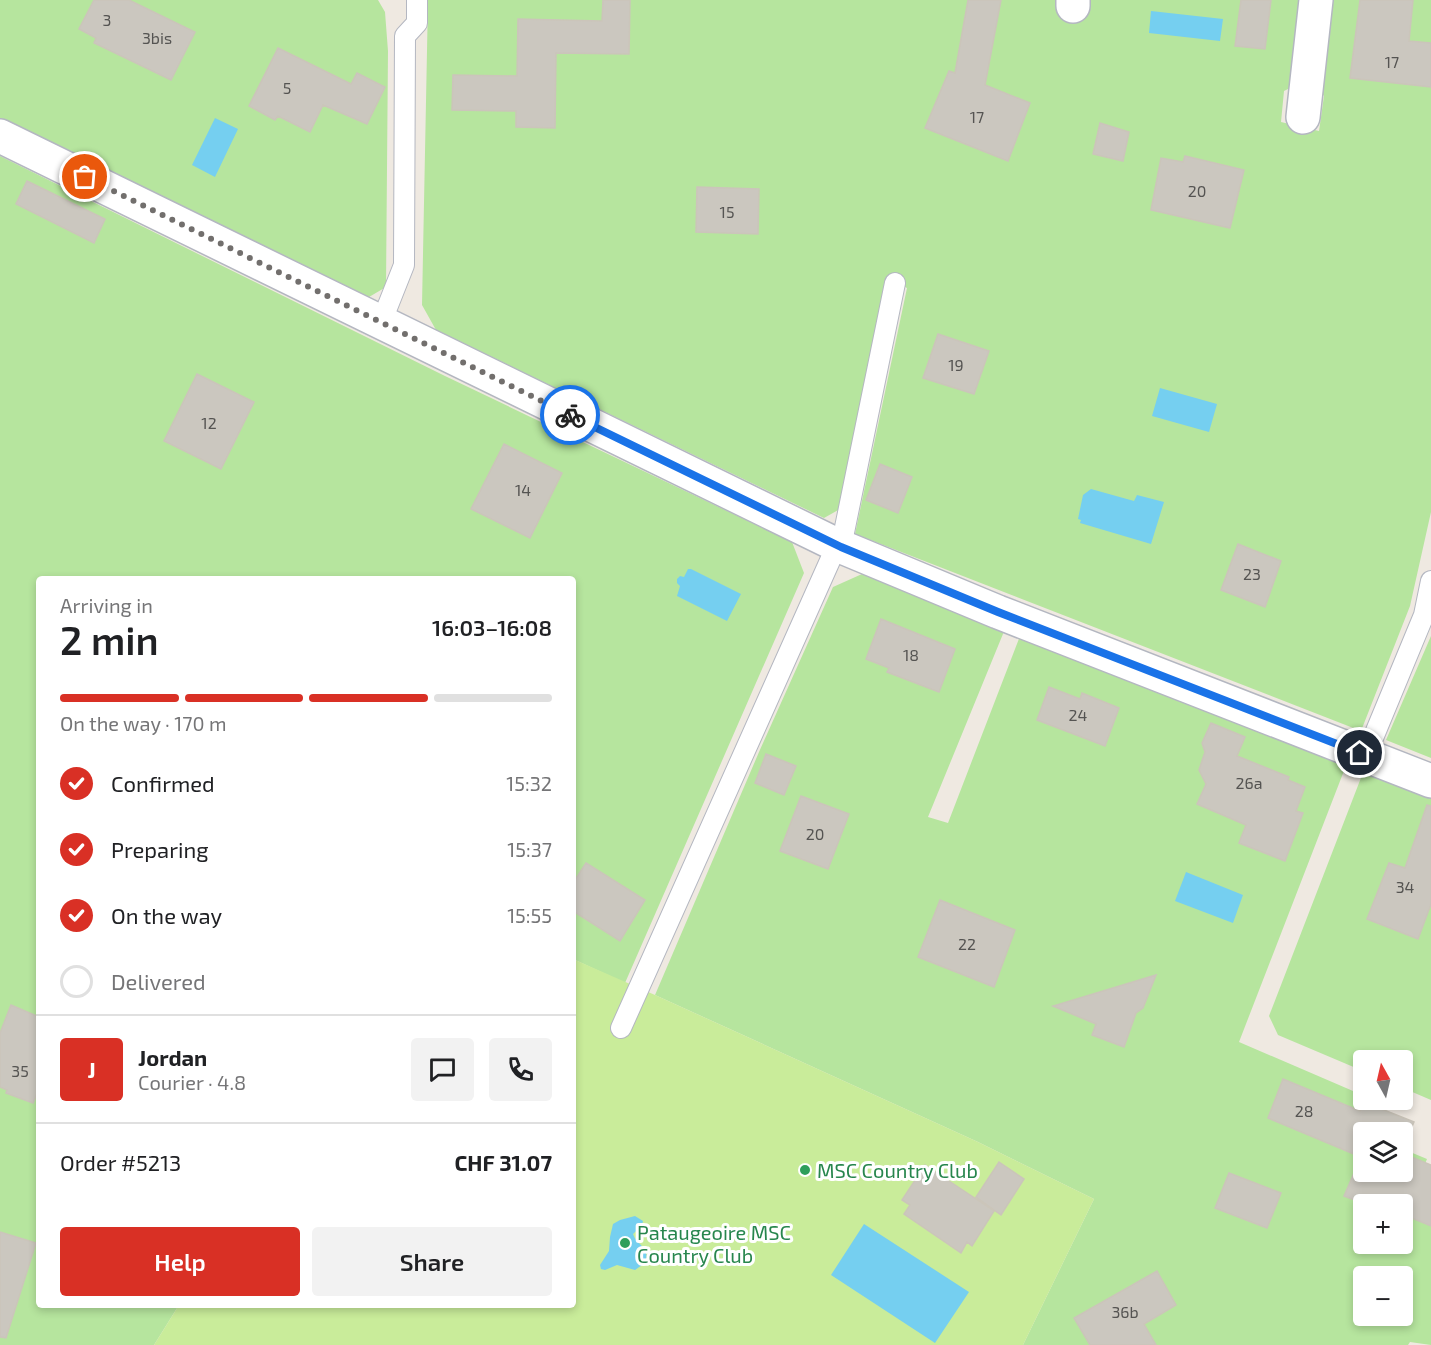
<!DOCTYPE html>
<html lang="en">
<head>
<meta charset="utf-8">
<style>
  :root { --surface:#fff; --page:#f2f2f2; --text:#202124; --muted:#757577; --line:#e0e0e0; --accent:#d93025 }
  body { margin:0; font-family:"Exo 2",sans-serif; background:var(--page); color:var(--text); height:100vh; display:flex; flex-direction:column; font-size:22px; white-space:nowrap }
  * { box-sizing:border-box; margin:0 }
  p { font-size:20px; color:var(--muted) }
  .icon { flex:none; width:33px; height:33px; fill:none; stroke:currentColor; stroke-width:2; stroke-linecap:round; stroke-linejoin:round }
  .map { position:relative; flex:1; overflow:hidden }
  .side { position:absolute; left:36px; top:576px; width:540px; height:732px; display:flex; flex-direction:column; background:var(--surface); border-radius:6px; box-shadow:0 3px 9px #0003 }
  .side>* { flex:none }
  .needle { width:39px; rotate:352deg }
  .tools { position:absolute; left:1353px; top:1050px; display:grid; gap:12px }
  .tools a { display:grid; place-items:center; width:60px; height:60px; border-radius:6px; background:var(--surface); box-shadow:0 3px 9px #0003; font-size:30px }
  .pin { position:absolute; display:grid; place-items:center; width:51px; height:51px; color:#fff; margin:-26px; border:3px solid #fff; border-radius:50%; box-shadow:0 2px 6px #0007 }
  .courier { position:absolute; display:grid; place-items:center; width:60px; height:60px; margin:-30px; border:4px solid #1a73e8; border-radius:50%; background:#fff; color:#222; box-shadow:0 2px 8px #0007 }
  .headline em { font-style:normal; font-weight:600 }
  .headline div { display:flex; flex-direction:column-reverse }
  .headline { display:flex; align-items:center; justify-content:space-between; height:102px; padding:0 24px }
  h1 { font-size:39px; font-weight:600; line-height:45px }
  .bar { display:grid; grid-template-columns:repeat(4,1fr); gap:9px 6px; align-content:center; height:72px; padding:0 24px }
  .bar i { height:8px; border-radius:4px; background:var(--line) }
  .bar .selected { background:var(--accent) }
  .bar p { grid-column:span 4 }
  .line { display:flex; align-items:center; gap:15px; padding:0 24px; border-top:2px solid var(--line) }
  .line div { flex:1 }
  .round { display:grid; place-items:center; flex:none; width:63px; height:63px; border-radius:6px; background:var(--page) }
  ol { padding:0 24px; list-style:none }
  li { display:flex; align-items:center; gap:18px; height:66px }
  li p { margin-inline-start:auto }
  li .icon { padding:6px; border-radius:50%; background:var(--accent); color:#fff; stroke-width:4 }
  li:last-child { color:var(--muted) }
  li i { width:33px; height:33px; border:3px solid var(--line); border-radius:50% }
  .button { display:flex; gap:12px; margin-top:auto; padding:12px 24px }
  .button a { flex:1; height:69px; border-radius:6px; background:var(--accent); color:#fff; font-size:24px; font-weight:600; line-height:69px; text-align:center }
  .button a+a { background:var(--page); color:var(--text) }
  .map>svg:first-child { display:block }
  .green { fill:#b6e59e; fill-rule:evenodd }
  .pitch { fill:#c9ec9a }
  .water { fill:#75cff0 }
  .building { fill:#cbc7bf; stroke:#cbc5ba; stroke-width:1.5 }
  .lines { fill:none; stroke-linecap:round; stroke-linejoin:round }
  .service-casing { stroke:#b4b7c1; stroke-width:22 }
  .minor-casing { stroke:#b4b7c1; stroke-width:36 }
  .service { stroke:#fff; stroke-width:20 }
  .minor { stroke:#fff; stroke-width:33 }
  .done { stroke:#726f6d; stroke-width:6; stroke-dasharray:0 10.8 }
  .route { stroke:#1a73e8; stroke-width:8 }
  .leisure-dot { fill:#2e9e5b; stroke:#fff; stroke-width:2 }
  .labels { text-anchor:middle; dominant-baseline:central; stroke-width:6; stroke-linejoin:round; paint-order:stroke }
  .number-label { font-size:16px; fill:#555452 }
  .leisure-label { font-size:20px; fill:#27864d; stroke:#fff; text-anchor:start }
</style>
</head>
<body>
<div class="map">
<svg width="1431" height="1345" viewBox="0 0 1431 1345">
  <rect width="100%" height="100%" fill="#efe9e1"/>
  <path class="green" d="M 0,0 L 378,0 L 385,12 L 388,51 L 386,287 L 369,297 L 0,118 Z
    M 428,0 L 1302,0 L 1292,87 L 1284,91 L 1281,122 L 1319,131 L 1324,96 L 1319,89 L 1328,0 L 1431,0 L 1431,512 L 1410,606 L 1361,731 L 855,534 L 907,288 L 886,277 L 840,509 L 824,518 L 436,330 L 422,305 Z
    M 0,156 L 445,376 L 792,542 L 804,573 L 625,983 L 573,959 L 573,579 L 39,579 L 39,1305 L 179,1305 L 154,1345 L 0,1345 Z
    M 862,574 L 1005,629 L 928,817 L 948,823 L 1020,636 L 1347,763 L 1239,1042 L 1360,1094 L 1347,1126 L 1363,1133 L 1364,1172 L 1402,1172 L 1403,1149 L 1427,1159 L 1404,1214 L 1431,1226 L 1431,1345 L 1410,1342 L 1408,1345 L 1023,1345 L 1094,1199 L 978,1142 L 655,995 L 759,752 L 833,587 ZM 1364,1204 L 1402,1204 L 1402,1244 L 1364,1244 ZM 1364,1276 L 1402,1276 L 1402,1316 L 1364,1316 Z
    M 1431,636 L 1431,758 L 1386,740 Z
    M 1364,770 L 1431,796 L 1431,1100 L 1403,1088 L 1402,1060 L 1364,1060 L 1363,1071 L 1278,1035 L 1269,1016 Z"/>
  <path class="pitch" d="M 573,959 L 655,995 L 978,1142 L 1094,1199 L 1023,1345 L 154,1345 L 179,1305 L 573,1305 Z"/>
  <path class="water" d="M 1151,11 L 1223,19 L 1220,41 L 1149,33 Z
    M 215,118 L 238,129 L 215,177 L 192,165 Z
    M 1160,388 L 1217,404 L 1209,432 L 1152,416 Z
    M 1091,489 L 1134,501 L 1137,495 L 1164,502 L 1151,544 L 1080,523 L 1081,520 L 1078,519 L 1083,495 Z
    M 688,569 L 691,569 L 741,594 L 727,621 L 677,596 L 680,586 L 677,583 L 677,579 L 680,576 L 684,577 Z
    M 1186,872 L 1243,895 L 1233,923 L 1175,901 Z
    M 635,1216 L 643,1221 L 642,1225 L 633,1234 C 637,1246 651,1247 645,1263 L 635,1270 L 617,1265 L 605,1270 L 601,1269 L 600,1265 L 609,1251 L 610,1237 L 613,1224 L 620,1220 Z
    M 864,1224 L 969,1292 L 935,1343 L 831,1275 Z"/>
  <path class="building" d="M 94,0 L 129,0 L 195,32 L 171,80 L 94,43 L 96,38 L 79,29 Z
    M 603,0 L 630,0 L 629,54 L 556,53 L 555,128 L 516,127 L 516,111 L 452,110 L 453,75 L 517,76 L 518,19 L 602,21 Z
    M 968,0 L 1001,0 L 985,85 L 1030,103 L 1008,161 L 925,128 L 949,71 L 955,73 Z
    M 1241,0 L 1271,0 L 1265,49 L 1235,46 Z
    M 1360,0 L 1413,0 L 1409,41 L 1431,43 L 1431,87 L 1350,78 Z
    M 278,48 L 351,84 L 357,73 L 385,87 L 367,124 L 323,105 L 310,132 L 278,116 L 275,120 L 249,106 Z
    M 1100,123 L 1129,132 L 1123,161 L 1093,154 Z
    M 1185,156 L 1244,170 L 1230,228 L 1151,210 L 1161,158 L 1183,162 Z
    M 27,181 L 105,219 L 94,243 L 16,204 Z
    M 697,187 L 759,189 L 758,234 L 696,232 Z
    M 938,334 L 989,351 L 974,394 L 923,378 Z
    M 197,374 L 254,402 L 221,469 L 164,441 Z
    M 504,444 L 562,473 L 530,538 L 471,509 Z
    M 880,464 L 912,477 L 898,513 L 866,500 Z
    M 1238,544 L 1281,561 L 1265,607 L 1221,590 Z
    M 881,619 L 955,649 L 939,692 L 887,672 L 889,668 L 866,659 Z
    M 1049,687 L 1080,699 L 1082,693 L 1119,708 L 1105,746 L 1037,720 Z
    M 1211,723 L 1245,737 L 1237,756 L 1289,777 L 1288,780 L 1305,787 L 1296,811 L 1303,813 L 1285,861 L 1239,843 L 1246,825 L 1197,804 L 1206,784 L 1199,770 L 1205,752 L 1202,743 Z
    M 766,754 L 796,766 L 784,795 L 755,783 Z
    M 801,796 L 849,814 L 828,869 L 780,851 Z
    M 1427,805 L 1431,806 L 1431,904 L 1418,939 L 1367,919 L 1389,863 L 1405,868 Z
    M 586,863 L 645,900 L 620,941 L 573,911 L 573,883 Z
    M 940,900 L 1015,930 L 994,987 L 918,957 Z
    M 1156,975 L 1143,1008 L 1136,1013 L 1124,1047 L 1092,1035 L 1096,1024 L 1053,1006 Z
    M 11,1005 L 39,1017 L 39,1089 L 33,1103 L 6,1093 L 7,1090 L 0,1087 L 0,1033 Z
    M 1283,1079 L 1360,1111 L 1364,1102 L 1414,1122 L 1402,1150 L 1402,1132 L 1364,1132 L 1364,1172 L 1402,1172 L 1402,1153 L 1431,1165 L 1431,1226 L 1402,1214 L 1402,1204 L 1365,1204 L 1344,1196 L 1361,1157 L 1268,1118 Z
    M 999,1162 L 1024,1179 L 1001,1215 L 976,1197 Z
    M 925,1165 L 994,1211 L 972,1246 L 967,1242 L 961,1253 L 904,1214 L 910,1205 L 902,1200 Z
    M 1229,1173 L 1281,1193 L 1267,1228 L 1215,1208 Z
    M 0,1232 L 36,1243 L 6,1338 L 0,1337 Z
    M 1157,1271 L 1176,1305 L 1144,1324 L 1156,1345 L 1090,1345 L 1074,1318 Z"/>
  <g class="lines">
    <g class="service-casing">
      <path id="service" d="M 381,323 L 404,265 L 405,36 L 417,23 L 417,0
        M 841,547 L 895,283
        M 1366,755 L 1424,615 L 1431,581
        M 621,1028 L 837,545"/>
    </g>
    <g class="minor-casing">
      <path id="minor" d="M 1073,6 L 1073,0
        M 1303,117 L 1316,0
        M 0,136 L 837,545 L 998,612 L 1431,781"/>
    </g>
    <use href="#service" class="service"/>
    <use href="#minor" class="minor"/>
  </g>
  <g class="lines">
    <path class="done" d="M 85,177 L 570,415"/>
    <path class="route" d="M 570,415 L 841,547 L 998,612 L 1360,753"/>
  </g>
  <g class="leisure-dot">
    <circle cx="805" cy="1170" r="6"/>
    <circle cx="625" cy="1243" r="6"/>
  </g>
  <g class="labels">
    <g class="number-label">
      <text x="107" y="19">3</text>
      <text x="157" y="37">3bis</text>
      <text x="1392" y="61">17</text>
      <text x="287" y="87">5</text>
      <text x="977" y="116">17</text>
      <text x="1197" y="190">20</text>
      <text x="727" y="211">15</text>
      <text x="956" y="364">19</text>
      <text x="209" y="422">12</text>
      <text x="523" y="489">14</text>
      <text x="1252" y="573">23</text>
      <text x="911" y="654">18</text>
      <text x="1078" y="714">24</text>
      <text x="1249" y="782">26a</text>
      <text x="815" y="833">20</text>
      <text x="1405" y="886">34</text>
      <text x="967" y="943">22</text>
      <text x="20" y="1070">35</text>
      <text x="1304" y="1110">28</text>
      <text x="1125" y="1311">36b</text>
    </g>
    <g class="leisure-label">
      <text x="817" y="1170">MSC Country Club</text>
      <text x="637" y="1232">Pataugeoire MSC<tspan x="637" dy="23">Country Club</tspan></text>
    </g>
  </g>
</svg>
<div class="tools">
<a><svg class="needle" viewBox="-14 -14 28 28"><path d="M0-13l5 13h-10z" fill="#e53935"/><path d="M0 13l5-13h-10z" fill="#757577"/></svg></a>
<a><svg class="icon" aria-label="layers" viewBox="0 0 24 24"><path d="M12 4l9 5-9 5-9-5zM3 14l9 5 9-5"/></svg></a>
<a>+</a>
<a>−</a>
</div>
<div class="pin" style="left:85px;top:177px;background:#ea580c"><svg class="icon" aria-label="bag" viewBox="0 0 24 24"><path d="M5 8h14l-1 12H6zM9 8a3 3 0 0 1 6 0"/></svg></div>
<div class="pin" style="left:1360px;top:753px;background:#1f2937"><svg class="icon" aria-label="home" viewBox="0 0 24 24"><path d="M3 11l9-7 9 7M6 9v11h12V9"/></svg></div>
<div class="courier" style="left:570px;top:415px"><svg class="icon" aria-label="bike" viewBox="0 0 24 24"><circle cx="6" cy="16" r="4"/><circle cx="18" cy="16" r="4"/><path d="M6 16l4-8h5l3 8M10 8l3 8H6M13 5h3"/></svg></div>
<section class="side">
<div class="headline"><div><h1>2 min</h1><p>Arriving in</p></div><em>16:03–16:08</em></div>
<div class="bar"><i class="selected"></i><i class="selected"></i><i class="selected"></i><i></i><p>On the way · 170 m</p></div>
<ol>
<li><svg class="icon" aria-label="check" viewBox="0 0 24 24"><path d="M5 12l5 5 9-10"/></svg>Confirmed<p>15:32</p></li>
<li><svg class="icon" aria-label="check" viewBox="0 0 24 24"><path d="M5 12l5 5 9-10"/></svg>Preparing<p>15:37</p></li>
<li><svg class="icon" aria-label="check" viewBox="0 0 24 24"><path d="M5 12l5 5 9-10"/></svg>On the way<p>15:55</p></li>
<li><i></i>Delivered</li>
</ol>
<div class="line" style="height:108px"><b class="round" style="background:var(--accent);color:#fff">J</b><div><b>Jordan</b><p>Courier · 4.8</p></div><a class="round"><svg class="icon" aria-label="chat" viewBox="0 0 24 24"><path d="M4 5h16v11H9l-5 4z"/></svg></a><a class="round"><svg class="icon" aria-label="phone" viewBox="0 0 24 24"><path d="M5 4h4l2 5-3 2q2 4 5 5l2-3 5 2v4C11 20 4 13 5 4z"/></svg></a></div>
<div class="line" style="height:78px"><div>Order #5213</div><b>CHF 31.07</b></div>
<div class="button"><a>Help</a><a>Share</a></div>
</section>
</div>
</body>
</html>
